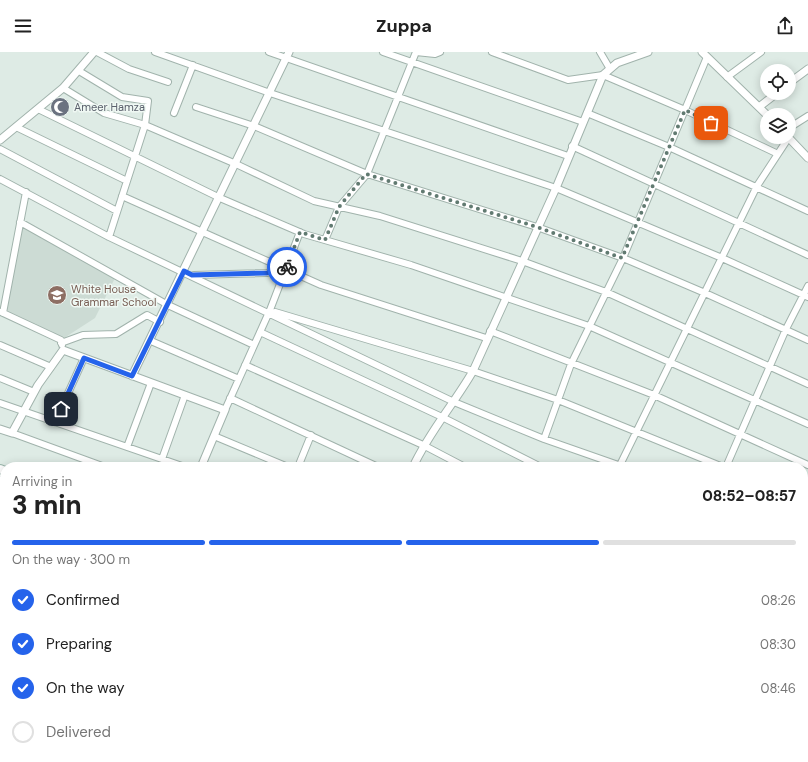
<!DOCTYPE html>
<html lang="en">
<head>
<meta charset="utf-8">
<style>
  :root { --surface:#fff; --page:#f2f2f2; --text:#222; --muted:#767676; --line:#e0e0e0; --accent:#2563eb }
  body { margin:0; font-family:"DM Sans",sans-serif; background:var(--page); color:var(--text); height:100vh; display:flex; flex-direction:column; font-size:15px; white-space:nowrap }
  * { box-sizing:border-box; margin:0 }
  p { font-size:13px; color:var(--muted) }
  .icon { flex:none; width:22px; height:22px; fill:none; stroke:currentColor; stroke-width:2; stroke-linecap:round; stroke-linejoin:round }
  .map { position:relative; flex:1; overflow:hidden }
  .drawer { position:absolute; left:0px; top:410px; width:808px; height:300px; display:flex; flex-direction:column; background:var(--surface); border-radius:16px 16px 0 0; box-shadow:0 2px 10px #0003 }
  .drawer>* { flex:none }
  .tools { position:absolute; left:760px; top:12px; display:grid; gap:8px }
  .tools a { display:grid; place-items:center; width:36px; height:36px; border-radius:50%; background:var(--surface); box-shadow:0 2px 10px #0003; font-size:20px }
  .pin { position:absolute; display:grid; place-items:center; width:34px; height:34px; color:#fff; margin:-17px; border-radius:8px; box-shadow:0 2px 6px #0006 }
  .courier { position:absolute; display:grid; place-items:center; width:40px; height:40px; margin:-20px; border:3px solid #2563eb; border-radius:50%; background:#fff; color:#222; box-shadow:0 1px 5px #0007 }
  .overview em { font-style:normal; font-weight:800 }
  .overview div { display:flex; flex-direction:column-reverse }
  .overview { display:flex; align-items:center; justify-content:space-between; height:68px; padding:0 12px }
  h1 { font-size:26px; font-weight:800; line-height:30px }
  .bar { display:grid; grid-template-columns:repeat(4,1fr); gap:6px 4px; align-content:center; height:48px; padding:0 12px }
  .bar i { height:5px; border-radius:3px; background:var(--line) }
  .bar .active { background:var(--accent) }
  .bar p { grid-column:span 4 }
  ol { padding:0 12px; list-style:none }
  li { display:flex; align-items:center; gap:12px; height:44px }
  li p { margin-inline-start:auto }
  li .icon { padding:4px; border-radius:50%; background:var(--accent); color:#fff; stroke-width:4 }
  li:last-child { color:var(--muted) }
  li i { width:22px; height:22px; border:2px solid var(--line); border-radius:50% }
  header { display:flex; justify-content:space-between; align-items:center; height:52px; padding:0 12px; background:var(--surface); font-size:18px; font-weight:800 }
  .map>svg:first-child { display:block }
  .built { fill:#ccdbd4 }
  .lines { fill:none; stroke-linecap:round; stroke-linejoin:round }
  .service-casing { stroke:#a1b3ac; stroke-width:5 }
  .minor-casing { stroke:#a1b3ac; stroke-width:8 }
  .tertiary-casing { stroke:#a1b3ac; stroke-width:9 }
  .secondary-casing { stroke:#9cb8ad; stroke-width:10 }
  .service { stroke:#fff; stroke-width:3 }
  .minor { stroke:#fff; stroke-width:6 }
  .tertiary { stroke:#fff; stroke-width:7 }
  .secondary { stroke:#fff; stroke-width:8 }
  .done { stroke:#617a71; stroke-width:4; stroke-dasharray:0 7.2 }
  .route { stroke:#2563eb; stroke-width:5 }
  .labels { text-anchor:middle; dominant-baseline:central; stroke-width:3; stroke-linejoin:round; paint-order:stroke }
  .worship-label { font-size:11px; fill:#5b616d; stroke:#eff8f3; text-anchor:start }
  .education-label { font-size:11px; fill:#785e54; stroke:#eff8f3; text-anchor:start }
</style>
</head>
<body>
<header><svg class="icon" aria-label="menu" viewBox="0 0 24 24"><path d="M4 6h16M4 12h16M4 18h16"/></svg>Zuppa<svg class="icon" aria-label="share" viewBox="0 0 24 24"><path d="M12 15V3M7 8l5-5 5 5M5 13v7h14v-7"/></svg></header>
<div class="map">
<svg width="808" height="710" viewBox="0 0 808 710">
  <rect width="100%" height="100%" fill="#deebe5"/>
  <path class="built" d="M 20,170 L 116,224 L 95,266 L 61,288 L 3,261 Z"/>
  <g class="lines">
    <g class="service-casing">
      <path id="service" d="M 101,707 L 129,710"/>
    </g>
    <g class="minor-casing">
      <path id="minor" d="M 97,0 L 129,17 L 168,30
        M 155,0 L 270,41 L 556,136 L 722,206 L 808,245
        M 269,0 L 568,104
        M 383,0 L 583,70
        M 492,0 L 568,28 L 603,23 L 685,58 L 778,102
        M 600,0 L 610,17
        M 79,19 L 122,45 L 148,49 L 145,73 L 109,185
        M 727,25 L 761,0
        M 63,36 L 104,61 L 145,73 L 236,112 L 314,149 L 380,164 L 522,209 L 606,240 L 808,332
        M 196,55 L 254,74 L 367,122 L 537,175 L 623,206 L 705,241 L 808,288
        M 38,57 L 220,146 L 304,182 L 411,213 L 589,274 L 808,372
        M 174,61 L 193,13
        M 587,61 L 669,95 L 808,159
        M 16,75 L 127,129
        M 789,76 L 808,64
        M 572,94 L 808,203
        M 0,97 L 117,159
        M 0,127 L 109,185 L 454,350 L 544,387 L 624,415
        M 122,144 L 321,233 L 486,286
        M 20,170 L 168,253 L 254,293
        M 325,188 L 339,155 L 367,122 L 416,0 L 435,2 L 440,0
        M 194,223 L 267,221 L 280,216
        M 1,260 L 61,288 L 62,293
        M 275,260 L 473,319 L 558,348 L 723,415
        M 3,261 L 26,140
        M 490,279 L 654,343 L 808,413
        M 260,280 L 442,365 L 541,415
        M 151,289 L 239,327
        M 61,291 L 83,283 L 116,282 L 147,263 L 160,270
        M 0,293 L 51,315
        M 245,313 L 423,393 L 465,415
        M 0,326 L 34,340
        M 230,346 L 378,415
        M 0,351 L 185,415
        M 225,358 L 270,258 L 300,180
        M 55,370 L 84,306
        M 12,381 L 105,415
        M 214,384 L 288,415
        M 544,387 L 571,312 L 623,206 L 707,5
        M 127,395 L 151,331
        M 162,407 L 185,343
        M 620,413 L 757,134 L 789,85
        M 298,415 L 311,383
        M 726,415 L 786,277 L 808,234
        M 803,450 L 808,452
        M 0,468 L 5,469
        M 803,474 L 808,476
        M 0,505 L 5,503
        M 803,518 L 808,522
        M 0,533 L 5,532
        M 803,545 L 808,549
        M 0,556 L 5,570
        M 803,573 L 808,567
        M 0,589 L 5,589
        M 803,617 L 808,619
        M 803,656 L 808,658
        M 0,671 L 5,657
        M 0,687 L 5,690
        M 803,694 L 808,696
        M 40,705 L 55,708 L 55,705
        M 290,705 L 301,710
        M 452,705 L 462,710
        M 516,705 L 523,710
        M 743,706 L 753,710
        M 55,708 L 100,706
        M 9,710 L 11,705
        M 35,710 L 36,705
        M 172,710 L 173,705
        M 237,710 L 238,705
        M 363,710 L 370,705
        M 600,710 L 602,705
        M 716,710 L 718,705"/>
    </g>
    <g class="tertiary-casing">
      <path id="tertiary" d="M 702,0 L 767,63
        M 789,31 L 808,17
        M 759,55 L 777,41
        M 788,85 L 808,106
        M 0,88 L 63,36 L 94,0
        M 132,324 L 289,0
        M 0,377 L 12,381 L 38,333 L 63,298 L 225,358 L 201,415
        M 413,415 C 429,380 454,352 473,319 L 556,136 L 603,23 L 617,11 L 648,0
        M 99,705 L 101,710
        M 337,710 L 339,705"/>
    </g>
    <g class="secondary-casing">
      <path id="secondary" d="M 0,417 L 5,419
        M 0,429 L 5,430
        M 619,705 L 630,710
        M 643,705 L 653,710"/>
    </g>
    <use href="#service" class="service"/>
    <use href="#minor" class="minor"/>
    <use href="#tertiary" class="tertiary"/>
    <use href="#secondary" class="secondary"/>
  </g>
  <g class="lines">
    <path class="done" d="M 287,215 L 300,180 L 325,188 L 339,155 L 366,122 L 537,175 L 622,206 L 685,58 L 711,71"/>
    <path class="route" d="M 61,357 L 84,306 L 132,324 L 184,219 L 192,223 L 267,221 L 280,216 L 285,219 L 287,215"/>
  </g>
  <defs>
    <g id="mosque-disc" transform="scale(1)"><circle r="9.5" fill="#6b7280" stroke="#eff8f3"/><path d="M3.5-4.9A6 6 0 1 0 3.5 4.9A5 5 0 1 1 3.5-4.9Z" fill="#fff"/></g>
    <g id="school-disc" transform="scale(1)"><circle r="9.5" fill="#8d6e63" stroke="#eff8f3"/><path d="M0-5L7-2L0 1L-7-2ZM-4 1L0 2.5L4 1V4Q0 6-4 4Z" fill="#fff"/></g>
  </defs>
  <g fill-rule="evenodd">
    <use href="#mosque-disc" x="60" y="55"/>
    <use href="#school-disc" x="57" y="243"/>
  </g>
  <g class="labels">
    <g class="worship-label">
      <text x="74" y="55">Ameer Hamza</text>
    </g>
    <g class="education-label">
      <text x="71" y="237">White House<tspan x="71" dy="13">Grammar School</tspan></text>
    </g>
  </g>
</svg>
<div class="tools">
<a><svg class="icon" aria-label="locate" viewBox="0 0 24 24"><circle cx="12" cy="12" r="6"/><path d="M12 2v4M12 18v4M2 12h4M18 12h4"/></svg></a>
<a><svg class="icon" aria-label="layers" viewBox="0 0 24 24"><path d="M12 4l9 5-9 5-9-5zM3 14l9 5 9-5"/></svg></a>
</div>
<div class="pin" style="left:711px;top:71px;background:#ea580c"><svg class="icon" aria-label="bag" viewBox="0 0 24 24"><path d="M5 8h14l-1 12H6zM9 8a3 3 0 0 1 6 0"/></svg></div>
<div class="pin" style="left:61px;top:357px;background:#1f2937"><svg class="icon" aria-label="home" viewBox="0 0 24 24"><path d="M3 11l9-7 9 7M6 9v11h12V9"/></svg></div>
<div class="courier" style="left:287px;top:215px"><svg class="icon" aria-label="bike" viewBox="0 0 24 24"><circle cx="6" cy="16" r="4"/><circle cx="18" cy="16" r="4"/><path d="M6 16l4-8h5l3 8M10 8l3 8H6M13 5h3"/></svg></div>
<section class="drawer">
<div class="overview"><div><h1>3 min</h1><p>Arriving in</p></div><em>08:52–08:57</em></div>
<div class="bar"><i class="active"></i><i class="active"></i><i class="active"></i><i></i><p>On the way · 300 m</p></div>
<ol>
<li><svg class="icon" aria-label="check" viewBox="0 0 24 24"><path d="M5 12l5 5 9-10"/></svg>Confirmed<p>08:26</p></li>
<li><svg class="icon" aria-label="check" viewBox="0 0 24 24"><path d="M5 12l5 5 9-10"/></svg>Preparing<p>08:30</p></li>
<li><svg class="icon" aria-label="check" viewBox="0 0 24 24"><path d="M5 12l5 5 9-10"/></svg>On the way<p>08:46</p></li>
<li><i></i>Delivered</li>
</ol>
</section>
</div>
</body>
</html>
